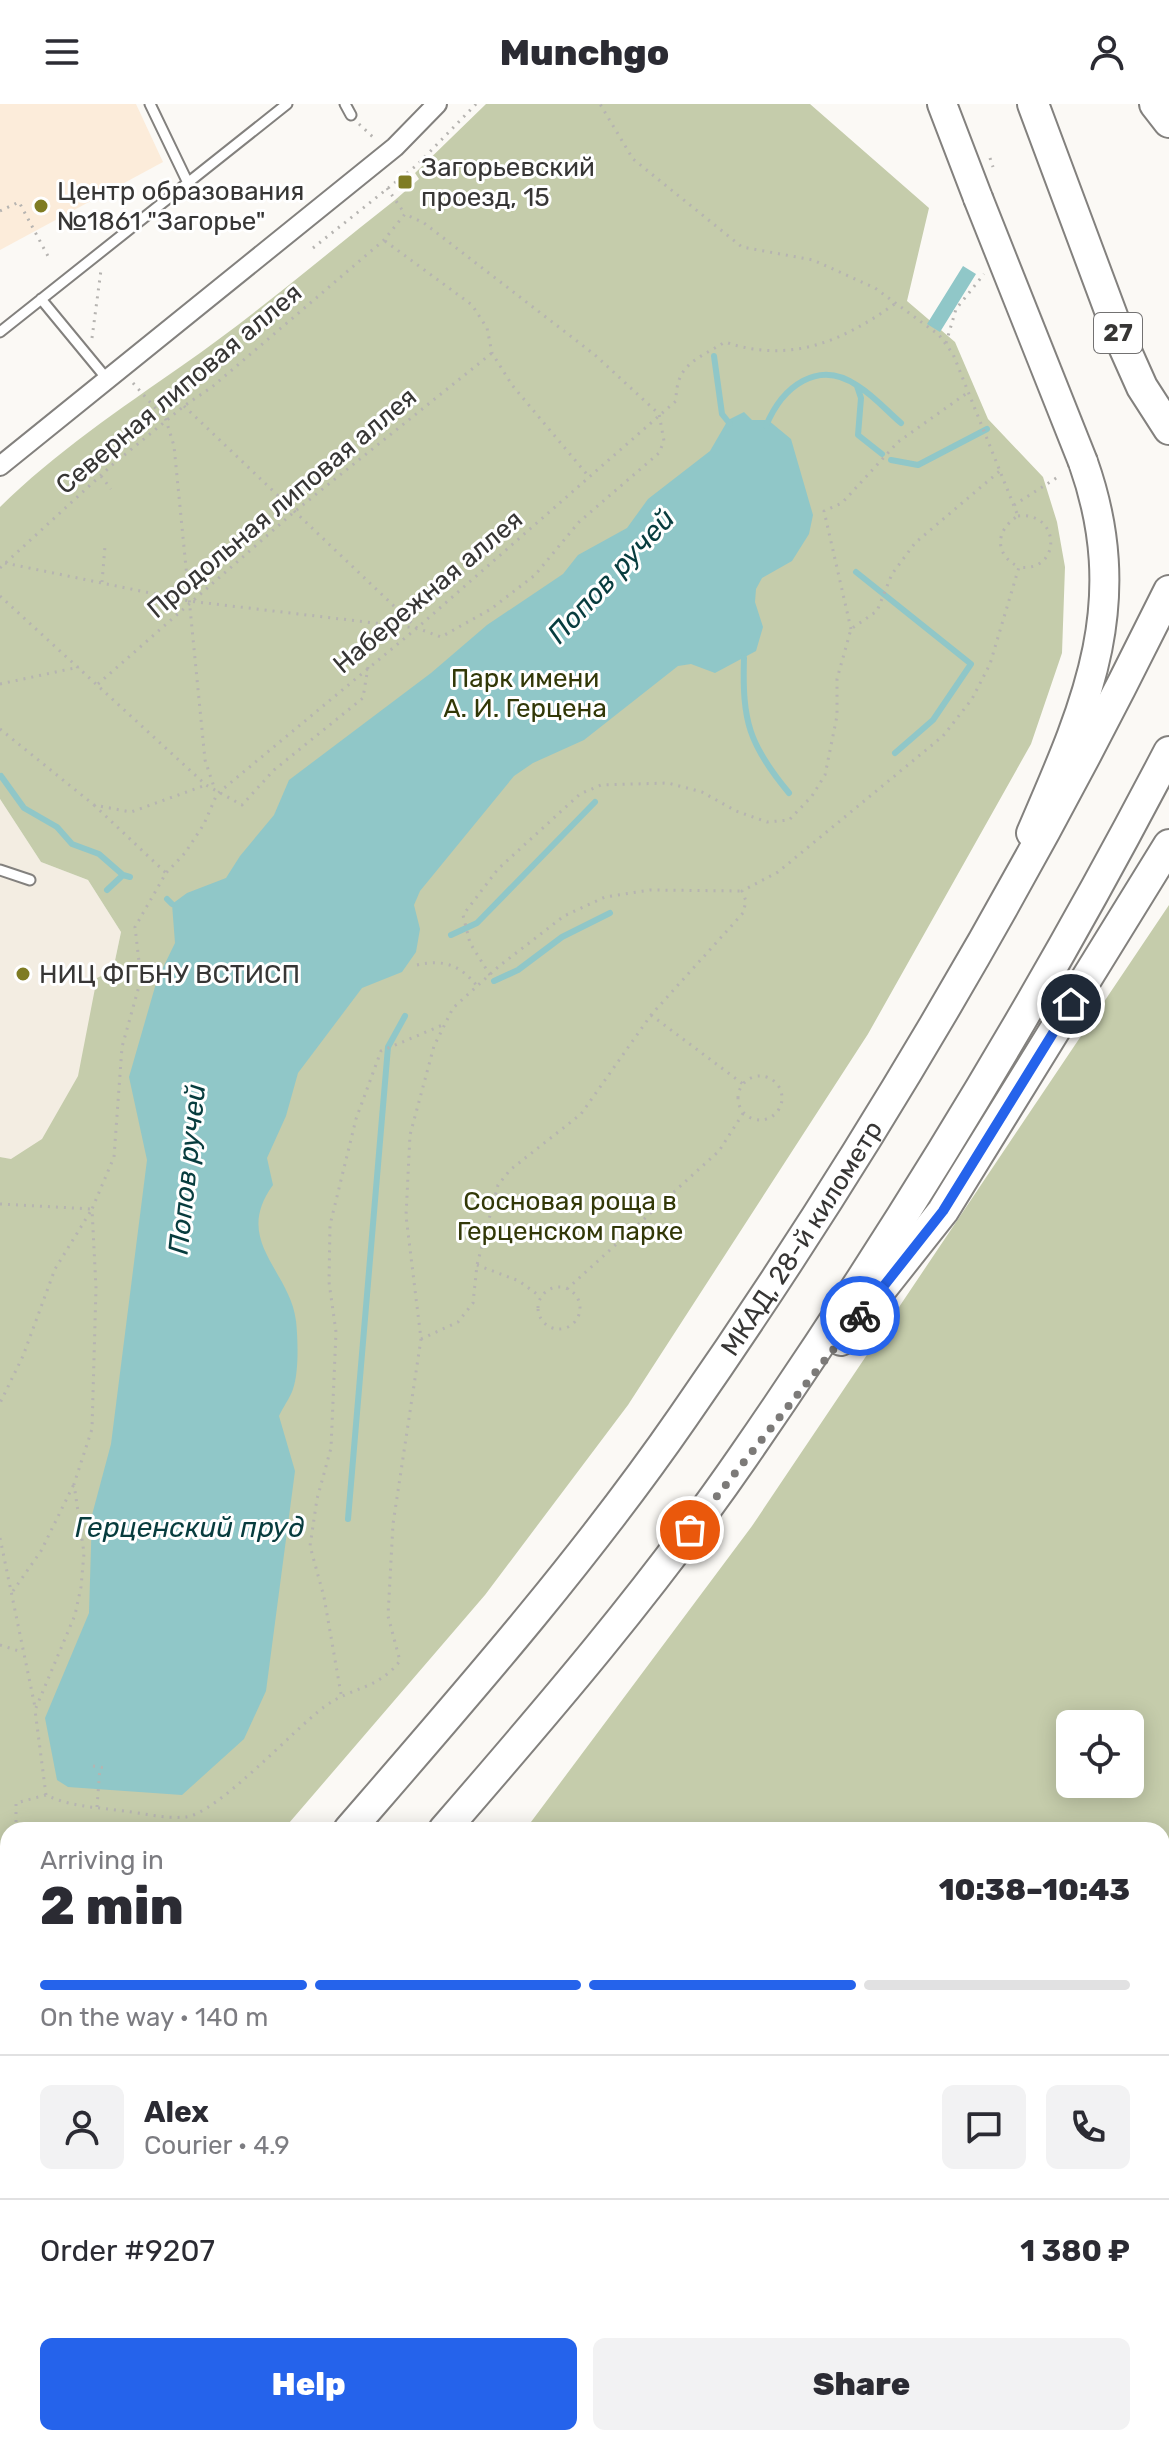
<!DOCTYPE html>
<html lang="en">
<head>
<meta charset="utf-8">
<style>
  :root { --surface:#fff; --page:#f2f2f3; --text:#2b2b33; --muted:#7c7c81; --line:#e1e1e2; --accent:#2563eb }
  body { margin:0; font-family:Rubik,sans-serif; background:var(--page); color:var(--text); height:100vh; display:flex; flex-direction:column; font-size:30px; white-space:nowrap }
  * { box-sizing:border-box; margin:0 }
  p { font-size:26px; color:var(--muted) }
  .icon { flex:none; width:44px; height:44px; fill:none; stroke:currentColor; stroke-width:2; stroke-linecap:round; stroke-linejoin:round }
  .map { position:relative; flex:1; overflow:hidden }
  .side { position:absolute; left:0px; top:1718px; width:1170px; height:624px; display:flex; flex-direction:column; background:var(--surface); border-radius:24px 24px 0 0; box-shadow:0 4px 20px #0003 }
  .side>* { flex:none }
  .buttons { position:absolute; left:1056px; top:1606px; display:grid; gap:16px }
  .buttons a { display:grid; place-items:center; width:88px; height:88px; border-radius:12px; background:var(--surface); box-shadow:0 4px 20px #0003; font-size:40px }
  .pin { position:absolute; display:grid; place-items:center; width:68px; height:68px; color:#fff; margin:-34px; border:4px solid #fff; border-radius:50%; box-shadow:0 2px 8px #0007 }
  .courier { position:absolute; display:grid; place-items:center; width:80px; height:80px; margin:-40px; border:6px solid #2563eb; border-radius:50%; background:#fff; color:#222; box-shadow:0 2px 10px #0007 }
  .overview em { font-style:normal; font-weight:800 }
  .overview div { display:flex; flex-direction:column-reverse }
  .overview { display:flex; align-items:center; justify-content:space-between; height:136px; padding:0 40px }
  h1 { font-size:52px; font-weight:800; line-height:60px }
  .bar { display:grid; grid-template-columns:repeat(4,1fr); gap:12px 8px; align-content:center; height:96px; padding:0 40px }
  .bar i { height:10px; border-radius:6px; background:var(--line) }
  .bar .active { background:var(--accent) }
  .bar p { grid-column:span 4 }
  .line { display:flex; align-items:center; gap:20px; padding:0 40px; border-top:2px solid var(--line) }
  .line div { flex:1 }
  .round { display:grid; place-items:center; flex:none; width:84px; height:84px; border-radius:12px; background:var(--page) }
  .primary-button { display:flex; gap:16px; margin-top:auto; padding:16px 40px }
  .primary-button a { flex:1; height:92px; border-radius:12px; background:var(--accent); color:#fff; font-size:32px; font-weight:800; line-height:92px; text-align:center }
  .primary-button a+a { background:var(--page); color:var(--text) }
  header { display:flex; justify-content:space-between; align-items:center; height:104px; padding:0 40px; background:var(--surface); font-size:36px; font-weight:800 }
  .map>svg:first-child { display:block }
  .built { fill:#f3ede2 }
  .education { fill:#fcecda }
  .green { fill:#c5ccab; fill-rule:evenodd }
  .water { fill:#90c7c8 }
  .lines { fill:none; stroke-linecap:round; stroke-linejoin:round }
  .stream { stroke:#90c7c8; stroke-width:6 }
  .river { stroke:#90c7c8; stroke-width:34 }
  .service-casing { stroke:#83817e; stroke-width:13 }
  .minor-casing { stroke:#83817e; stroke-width:22 }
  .primary-casing { stroke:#83817e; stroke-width:32 }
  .trunk-casing { stroke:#83817e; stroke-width:34 }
  .path { stroke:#b6b4b1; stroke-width:3; stroke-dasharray:2 6; stroke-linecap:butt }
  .service { stroke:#fff; stroke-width:9 }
  .minor { stroke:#fff; stroke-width:18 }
  .primary { stroke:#fff; stroke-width:28 }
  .trunk { stroke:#fff; stroke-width:30 }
  .primary-bridge-casing { stroke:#83817e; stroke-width:32; stroke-linecap:butt }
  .primary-bridge { stroke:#fff; stroke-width:28 }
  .done { stroke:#7c7a78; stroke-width:8; stroke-dasharray:0 14.4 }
  .route { stroke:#2563eb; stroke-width:10 }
  .poi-dot { fill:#7f7c23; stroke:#fff; stroke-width:3 }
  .labels { text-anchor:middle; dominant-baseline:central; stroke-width:6; stroke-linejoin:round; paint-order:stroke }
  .shield { fill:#fff; stroke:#737272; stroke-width:2 }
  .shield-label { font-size:24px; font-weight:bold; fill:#373635 }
  .poi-label { font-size:26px; fill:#373635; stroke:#fff; text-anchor:start }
  .street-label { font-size:26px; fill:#373635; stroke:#fff }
  .park-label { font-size:26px; fill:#323807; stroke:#fff }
  .water-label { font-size:28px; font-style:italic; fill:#073c3e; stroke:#fff }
</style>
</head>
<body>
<header><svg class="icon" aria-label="menu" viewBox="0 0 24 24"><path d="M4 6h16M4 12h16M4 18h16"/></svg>Munchgo<svg class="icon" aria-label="person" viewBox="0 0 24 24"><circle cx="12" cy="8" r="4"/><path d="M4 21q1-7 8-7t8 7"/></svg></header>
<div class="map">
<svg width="1169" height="2342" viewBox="0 0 1169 2342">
  <rect width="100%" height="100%" fill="#fbf9f5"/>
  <path class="built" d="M 0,695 L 41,758 L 88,776 L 121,828 L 70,1069 L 0,1053 Z"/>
  <path class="education" d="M 0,0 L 136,0 L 163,58 L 0,146 Z"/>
  <path class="green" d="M 486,0 L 810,0 L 929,104 L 907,197 L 955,238 L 988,315 L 1043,373 L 1057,418 L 1065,463 L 1062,549 L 1031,640 L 868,930 L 628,1301 L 485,1491 L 283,1726 L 8,1726 L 8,1756 L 0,1747 L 0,1053 L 11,1055 L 42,1035 L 78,972 L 97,874 L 113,866 L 121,828 L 88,776 L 41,758 L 0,695 L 0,403 C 55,349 120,305 183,261 C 256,210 325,151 395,96 L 419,75 L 415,69 Z
    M 1169,801 L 1169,2249 L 1162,2252 L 1162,1726 L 525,1726 L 752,1422 ZM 1070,1620 L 1130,1620 L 1130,1680 L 1070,1680 Z
    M 262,2334 L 380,2334 L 381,2342 L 280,2342 Z
    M 404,2334 L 958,2334 L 940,2342 L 412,2342 Z"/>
  <path class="water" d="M 963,162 L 976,170 L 940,228 L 927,220 Z
    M 744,308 L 752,316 L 768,316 L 791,335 L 813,411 L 809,430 L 792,457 L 762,474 L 756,485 L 755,498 L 763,523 L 756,547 L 715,569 L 691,560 L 678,562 L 584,636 L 533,659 L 514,672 L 420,787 L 414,801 L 420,825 L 416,848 L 402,868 L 362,884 L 298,969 L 286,1012 L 267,1054 L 273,1081 C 232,1137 290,1166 296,1217 C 298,1235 299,1268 293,1285 C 290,1294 283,1303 279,1312 L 295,1367 L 266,1587 L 244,1635 L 182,1691 L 68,1683 L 57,1676 L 45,1614 L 89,1509 L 92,1411 L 111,1340 L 147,1056 L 129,973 L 157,876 L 175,839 L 172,800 L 187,789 L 226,774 L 240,752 L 274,711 L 289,676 L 431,569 L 487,521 L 563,470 L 578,451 L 627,424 L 648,395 L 710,347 L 728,316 Z"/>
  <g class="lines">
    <path class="stream" d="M 714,252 L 722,310 L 730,320
      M 857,282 L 861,294 L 858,331 L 882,350
      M 766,322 C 782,283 818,254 858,282 C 874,292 887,307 901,319
      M 891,356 L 918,361 L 987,325
      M 856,468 L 971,560 L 933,616 L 895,649
      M 744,554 C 742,617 749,641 789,689
      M 1,672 L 24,704 L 57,723 L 72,740 L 99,750 L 123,771
      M 107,786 L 123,771 L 130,773
      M 167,795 L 172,800
      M 451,831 L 477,819 L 595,698
      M 494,877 L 518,866 L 562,833 L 610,809
      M 348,1415 L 388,943 L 405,912"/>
    <path class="river" d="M 337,2334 L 342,2342"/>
    <g class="service-casing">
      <path id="service" d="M 150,0 L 188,79
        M 345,0 L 351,11
        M 41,195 L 107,275
        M 0,228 L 287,0
        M 0,766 L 30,776
        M 0,1871 L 8,1868
        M 0,1944 L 8,1935"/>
    </g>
    <g class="minor-casing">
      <path id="minor" d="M 0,362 L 395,43 L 437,0"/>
    </g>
    <g class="primary-casing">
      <path id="primary" d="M 942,0 L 978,94
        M 1031,729 C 1087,600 1133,499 1083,358"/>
    </g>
    <g class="trunk-casing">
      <g id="trunk">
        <path d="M 1033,0 L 1121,236 L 1142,283 L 1169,325"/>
        <path d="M 1155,0 L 1169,18"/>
        <path d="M 841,1236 L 943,1107 L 1169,741"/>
        <path id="s1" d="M 349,1726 C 465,1592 582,1459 683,1313 C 866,1050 1028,774 1169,487"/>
        <path d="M 444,1726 C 548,1606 652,1485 743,1353 C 899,1127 1042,892 1169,648"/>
        <path d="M 0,2086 L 8,2079"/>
        <path d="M 0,2179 L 8,2172"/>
      </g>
    </g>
    <path class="path" d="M 359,20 L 374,34
      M 990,54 L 993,63
      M 387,84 L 405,110
      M 0,107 L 19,98 L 49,154
      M 385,137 L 472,201 L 487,224 L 492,249 L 512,281 L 590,374
      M 313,144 L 417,61 L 476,0
      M 92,234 L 101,166
      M 946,239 L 956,205 L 984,170
      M 133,279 L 166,316 L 174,342 L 205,656 L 215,686
      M 184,302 L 417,524
      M 101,372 L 111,385
      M 1014,401 L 1061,371
      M 1018,412 C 1061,407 1062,469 1019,463
      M 5,459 L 189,497 L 417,524 L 441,533 L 491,505 L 535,471 L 579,418 L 659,349 L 664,337 L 659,310
      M 0,464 L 111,362 L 184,302 L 212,283 L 384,136 L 405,110 L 424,119 L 595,251 L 659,310
      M 102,478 L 105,442
      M 0,492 L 206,681 L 242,701 L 274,666 L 363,594 L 368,563
      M 851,525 L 824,407 L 842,399 L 898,338 L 967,289
      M 0,580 L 79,563
      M 98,580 L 294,408 L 492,249
      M 0,625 L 94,701 L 131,708 L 206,681
      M 94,701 L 166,769
      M 417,861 C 444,855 460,861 477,882
      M 490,871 L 470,839 L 463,811 L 498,765 L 580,690 L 601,681 L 668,679 L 702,688 L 736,707 L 767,718 L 789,716 L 812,692 L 825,671 L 837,612 L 837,575 L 851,525 L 877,507 L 892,470 L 915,439 L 1001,366
      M 651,911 L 743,980
      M738 994a22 22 0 1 1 44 0a22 22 0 1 1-44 0Z
      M 0,1100 L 92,1105 L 55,1165 L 23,1252 L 0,1299
      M 477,1161 L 519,1177 L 541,1193
      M538 1204a21 21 0 1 1 42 0a21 21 0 1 1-42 0Z
      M 567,1185 L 719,1047 L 744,1008
      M 421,1235 L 458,1218 L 473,1199 L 477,1161 L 498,1081 L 510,1066 L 581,1010 L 651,911 L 743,809 L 746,797 L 742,787 L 778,768 L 943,632 L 972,595 L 990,560 L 1019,463 C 994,451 995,426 1018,412 L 953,250 L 939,231 L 875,184 L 813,156 L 742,143 L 633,55 L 600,0
      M 0,1434 L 35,1603
      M 13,1487 L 41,1447 L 74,1380
      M 0,1541 L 22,1548
      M 341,1590 L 324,1493 L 310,1442 L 317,1395 L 331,1344 L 336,1228 L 329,1178 L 330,1121 L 356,1015 L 381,947 L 445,920
      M 93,1662 L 105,1664
      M 46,1691 L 35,1606 L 75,1511 L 81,1483 L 84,1449 L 74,1380 L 92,1325 L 96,1184 L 92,1105 L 114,1053 L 122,943 L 141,875 L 135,823 L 166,769 L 185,749 L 204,720 L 217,690 L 417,524 L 676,297 C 676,260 696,256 725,238 C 789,260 842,238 896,199
      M 97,1703 L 100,1663
      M 16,1726 L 16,1699 L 46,1691 C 71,1703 96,1703 124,1707 C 143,1709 165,1715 185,1713 C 216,1711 293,1626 324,1603 C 352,1582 376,1587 400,1557 L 388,1512 L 393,1420 L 421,1235 L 406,1112 L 410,1031 L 434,942 L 453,904 L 498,863 L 564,812 L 605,793 L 650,786 L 742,787
      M 0,1795 L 8,1764
      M 1153,2342 L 1169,2335"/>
    <use href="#service" class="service"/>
    <use href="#minor" class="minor"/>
    <use href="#primary" class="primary"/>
    <use href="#trunk" class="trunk"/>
    <g class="primary-bridge-casing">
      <path id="primary-bridge" d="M 978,94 L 1083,358"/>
    </g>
    <use href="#primary-bridge" class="primary-bridge"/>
  </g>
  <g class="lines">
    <path class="done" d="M 690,1426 L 860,1212"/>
    <path class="route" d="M 860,1212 L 943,1107 L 1071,900"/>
  </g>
  <g class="poi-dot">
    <rect x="397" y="70" width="16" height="16" rx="4"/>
    <circle cx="41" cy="102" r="8"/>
    <circle cx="23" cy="870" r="8"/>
  </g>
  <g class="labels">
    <rect class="shield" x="1094" y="209" width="48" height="40" rx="6"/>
    <g class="shield-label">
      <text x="1118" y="229">27</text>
    </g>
    <g class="poi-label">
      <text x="421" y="63">Загорьевский<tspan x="421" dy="30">проезд, 15</tspan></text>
      <text x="57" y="87">Центр образования<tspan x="57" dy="30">№1861 "Загорье"</tspan></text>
      <text x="39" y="870">НИЦ ФГБНУ ВСТИСП</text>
    </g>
    <g class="street-label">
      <text transform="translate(179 285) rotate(-40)">Северная липовая аллея</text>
      <text transform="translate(282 399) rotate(-40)">Продольная липовая аллея</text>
      <text transform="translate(428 488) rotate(-40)">Набережная аллея</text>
      <text stroke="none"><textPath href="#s1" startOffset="746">МКАД, 28-й километр</textPath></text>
    </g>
    <g class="park-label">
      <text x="525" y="574">Парк имени<tspan x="525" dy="30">А. И. Герцена</tspan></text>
      <text x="570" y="1097">Сосновая роща в<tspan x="570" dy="30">Герценском парке</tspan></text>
    </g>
    <g class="water-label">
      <text transform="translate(611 472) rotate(-47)">Попов ручей</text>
      <text transform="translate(187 1065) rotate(-84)">Попов ручей</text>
      <text x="190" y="1423">Герценский пруд</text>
    </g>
  </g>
</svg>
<div class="buttons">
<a><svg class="icon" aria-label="locate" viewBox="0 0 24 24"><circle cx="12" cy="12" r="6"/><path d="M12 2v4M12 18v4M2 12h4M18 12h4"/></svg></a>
</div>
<div class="pin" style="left:690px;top:1426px;background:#ea580c"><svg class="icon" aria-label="bag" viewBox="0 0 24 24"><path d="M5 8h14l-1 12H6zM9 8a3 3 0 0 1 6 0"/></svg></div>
<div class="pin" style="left:1071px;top:900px;background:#1f2937"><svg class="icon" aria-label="home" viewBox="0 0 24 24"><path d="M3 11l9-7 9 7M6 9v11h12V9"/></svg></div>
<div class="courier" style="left:860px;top:1212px"><svg class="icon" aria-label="bike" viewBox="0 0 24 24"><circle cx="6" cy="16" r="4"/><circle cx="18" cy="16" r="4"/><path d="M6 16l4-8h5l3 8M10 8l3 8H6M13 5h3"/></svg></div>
<section class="side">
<div class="overview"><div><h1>2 min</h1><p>Arriving in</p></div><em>10:38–10:43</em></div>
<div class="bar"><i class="active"></i><i class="active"></i><i class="active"></i><i></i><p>On the way · 140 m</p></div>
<div class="line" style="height:144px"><a class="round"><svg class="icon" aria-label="person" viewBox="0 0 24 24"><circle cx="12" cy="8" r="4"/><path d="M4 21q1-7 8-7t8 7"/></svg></a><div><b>Alex</b><p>Courier · 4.9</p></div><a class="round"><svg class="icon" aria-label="chat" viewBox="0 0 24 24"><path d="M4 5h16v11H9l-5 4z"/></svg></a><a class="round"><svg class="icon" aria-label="phone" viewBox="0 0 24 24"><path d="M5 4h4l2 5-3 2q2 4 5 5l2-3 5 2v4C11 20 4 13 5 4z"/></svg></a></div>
<div class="line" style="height:104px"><div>Order #9207</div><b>1 380 ₽</b></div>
<div class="primary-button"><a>Help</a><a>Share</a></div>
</section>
</div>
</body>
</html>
